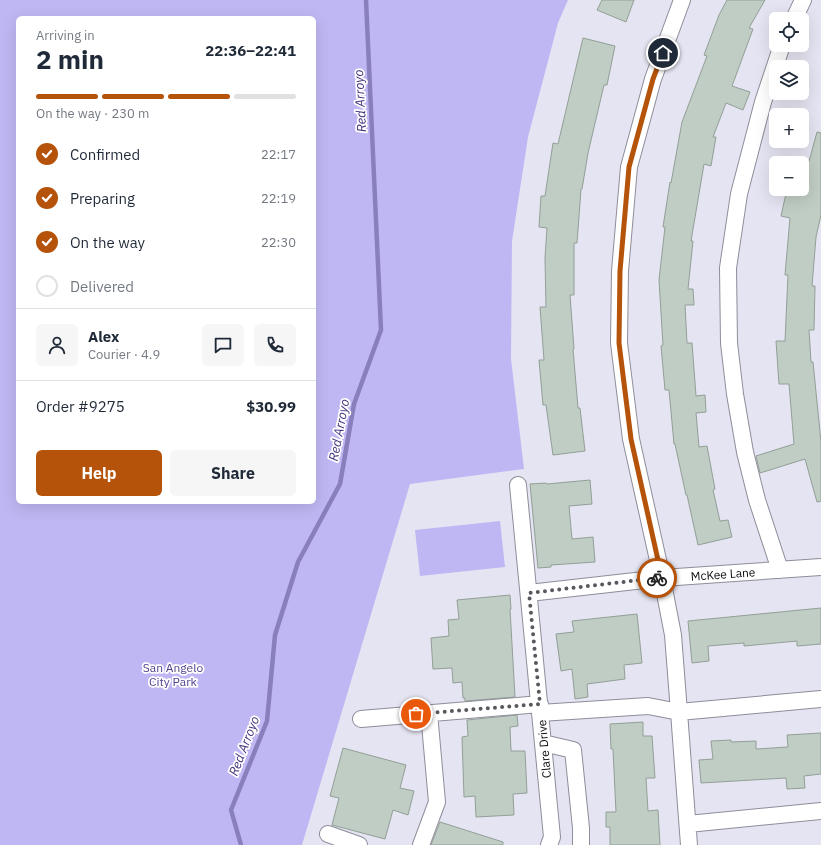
<!DOCTYPE html>
<html lang="en">
<head>
<meta charset="utf-8">
<style>
  :root { --surface:#fff; --page:#f6f6f7; --text:#1f2937; --muted:#747a83; --line:#e0e1e3; --accent:#b45309 }
  body { margin:0; font-family:"IBM Plex Sans",sans-serif; background:var(--page); color:var(--text); height:100vh; display:flex; flex-direction:column; font-size:15px; white-space:nowrap }
  * { box-sizing:border-box; margin:0 }
  p { font-size:13px; color:var(--muted) }
  .icon { flex:none; width:22px; height:22px; fill:none; stroke:currentColor; stroke-width:2; stroke-linecap:round; stroke-linejoin:round }
  .map { position:relative; flex:1; overflow:hidden }
  .sheet { position:absolute; left:16px; top:16px; width:300px; height:488px; display:flex; flex-direction:column; background:var(--surface); border-radius:6px; box-shadow:0 4px 16px #0002 }
  .sheet>* { flex:none }
  .tools { position:absolute; left:769px; top:12px; display:grid; gap:8px }
  .tools a { display:grid; place-items:center; width:40px; height:40px; border-radius:6px; background:var(--surface); box-shadow:0 4px 16px #0002; font-size:20px }
  .pin { position:absolute; display:grid; place-items:center; width:34px; height:34px; color:#fff; margin:-17px; border:2px solid #fff; border-radius:50%; box-shadow:0 1px 4px #0007 }
  .courier { position:absolute; display:grid; place-items:center; width:40px; height:40px; margin:-20px; border:3px solid #b45309; border-radius:50%; background:#fff; color:#222; box-shadow:0 1px 5px #0007 }
  .overview em { font-style:normal; font-weight:700 }
  .overview div { display:flex; flex-direction:column-reverse }
  .overview { display:flex; align-items:center; justify-content:space-between; height:68px; padding:0 20px }
  h1 { font-size:26px; font-weight:700; line-height:30px }
  .bar { display:grid; grid-template-columns:repeat(4,1fr); gap:6px 4px; align-content:center; height:48px; padding:0 20px }
  .bar i { height:5px; border-radius:3px; background:var(--line) }
  .bar .active { background:var(--accent) }
  .bar p { grid-column:span 4 }
  .line { display:flex; align-items:center; gap:10px; padding:0 20px; border-top:1px solid var(--line) }
  .line div { flex:1 }
  .round { display:grid; place-items:center; flex:none; width:42px; height:42px; border-radius:6px; background:var(--page) }
  ol { padding:0 20px; list-style:none }
  li { display:flex; align-items:center; gap:12px; height:44px }
  li p { margin-inline-start:auto }
  li .icon { padding:4px; border-radius:50%; background:var(--accent); color:#fff; stroke-width:4 }
  li:last-child { color:var(--muted) }
  li i { width:22px; height:22px; border:2px solid var(--line); border-radius:50% }
  .button { display:flex; gap:8px; margin-top:auto; padding:8px 20px }
  .button a { flex:1; height:46px; border-radius:6px; background:var(--accent); color:#fff; font-size:16px; font-weight:700; line-height:46px; text-align:center }
  .button a+a { background:var(--page); color:var(--text) }
  .map>svg:first-child { display:block }
  .green { fill:#bfb7f3; fill-rule:evenodd }
  .lines { fill:none; stroke-linecap:round; stroke-linejoin:round }
  .stream { stroke:#887fbc; stroke-width:4.5 }
  .building { fill:#c0cdc4; stroke:#929f96 }
  .minor-casing { stroke:#8e8d9a; stroke-width:18 }
  .minor { stroke:#fff; stroke-width:16 }
  .done { stroke:#59585f; stroke-width:4; stroke-dasharray:0 7.2 }
  .route { stroke:#b45309; stroke-width:5 }
  .labels { text-anchor:middle; dominant-baseline:central; stroke-width:3.5; stroke-linejoin:round; paint-order:stroke }
  .street-label { font-size:12px; fill:#0d0c10; stroke:#fff }
  .park-label { font-size:12px; fill:#51418c; stroke:#fff }
  .water-label { font-size:13px; font-style:italic; fill:#42317b; stroke:#fff }
</style>
</head>
<body>
<div class="map">
<svg width="821" height="845" viewBox="0 0 821 845">
  <rect width="100%" height="100%" fill="#e5e4f2"/>
  <path class="green" d="M 0,0 L 568,0 L 558,23 L 528,137 L 512,241 L 511,359 L 524,469 L 410,484 L 302,845 L 0,845 ZM 18,18 L 314,18 L 314,502 L 18,502 Z
    M 500,521 L 505,567 L 420,576 L 415,530 Z"/>
  <g class="lines">
    <path class="stream" d="M 241,845 L 231,810 L 267,721 L 275,635 L 298,562 L 340,484 L 354,404 L 381,330 L 366,0"/>
  </g>
  <path class="building" d="M 602,0 L 634,0 L 626,22 L 597,10 Z
    M 727,0 L 765,0 L 749,28 L 753,29 L 732,86 L 750,92 L 743,110 L 726,103 L 713,137 L 716,137 L 711,166 L 704,164 L 691,241 L 693,241 L 688,289 L 693,289 L 694,305 L 685,305 L 687,343 L 692,343 L 696,396 L 705,395 L 706,412 L 696,413 L 699,447 L 707,446 L 715,489 L 713,490 L 720,521 L 728,520 L 732,537 L 698,545 L 687,495 L 686,495 L 675,444 L 674,444 L 669,390 L 665,390 L 661,346 L 663,345 L 659,280 L 665,227 L 663,227 L 670,182 L 671,183 L 682,122 L 707,56 L 704,55 L 719,15 Z
    M 583,38 L 615,46 L 607,85 L 604,85 L 588,153 L 582,189 L 581,189 L 577,243 L 574,243 L 574,295 L 570,295 L 574,349 L 573,349 L 578,408 L 580,408 L 585,451 L 553,455 L 546,405 L 543,405 L 539,360 L 544,360 L 540,307 L 546,307 L 545,258 L 547,228 L 539,227 L 541,196 L 545,196 L 553,143 L 558,144 Z
    M 817,132 L 821,133 L 821,215 L 816,237 L 812,286 L 815,286 L 814,330 L 809,330 L 811,362 L 813,362 L 821,442 L 821,501 L 817,502 L 805,459 L 760,473 L 756,456 L 794,444 L 789,384 L 779,384 L 776,341 L 785,341 L 788,275 L 785,275 L 790,218 L 781,216 L 787,189 L 802,189 L 802,175 L 805,176 Z
    M 590,480 L 592,504 L 569,506 L 572,539 L 593,537 L 595,562 L 551,565 L 551,567 L 538,568 L 530,484 L 546,483 L 547,484 Z
    M 510,595 L 511,609 L 510,609 L 515,697 L 465,701 L 465,698 L 463,698 L 462,682 L 453,683 L 452,668 L 433,669 L 431,638 L 449,636 L 448,620 L 459,619 L 457,600 Z
    M 821,608 L 821,644 L 797,646 L 797,641 L 744,646 L 744,643 L 708,646 L 709,661 L 692,663 L 688,621 Z
    M 637,614 L 642,663 L 624,665 L 625,679 L 587,684 L 588,697 L 575,699 L 572,669 L 561,671 L 556,634 L 574,632 L 572,621 Z
    M 517,715 L 518,726 L 510,727 L 511,751 L 525,751 L 527,793 L 513,794 L 514,815 L 476,817 L 475,796 L 464,797 L 462,737 L 468,736 L 467,720 Z
    M 643,722 L 643,736 L 652,736 L 655,778 L 646,778 L 648,811 L 658,810 L 660,845 L 610,845 L 610,827 L 606,827 L 606,812 L 616,812 L 613,749 L 611,749 L 610,724 Z
    M 821,733 L 821,774 L 804,776 L 805,788 L 787,789 L 786,778 L 701,783 L 699,760 L 713,759 L 711,741 L 731,740 L 731,742 L 756,741 L 756,749 L 788,747 L 787,735 Z
    M 343,748 L 406,765 L 400,788 L 414,791 L 408,815 L 393,810 L 385,839 L 332,825 L 339,798 L 330,796 Z
    M 440,822 L 503,842 L 503,845 L 431,845 Z"/>
  <g class="lines">
    <g class="minor-casing">
      <path id="minor" d="M 682,0 L 653,79 L 629,167 L 620,271 L 619,343 L 631,439 L 662,578 L 673,635 L 679,712 L 821,699
        M 794,19 L 803,0
        M 518,485 L 552,837 L 549,845
        M 780,570 L 757,500 L 745,452 L 735,394 L 729,343 L 728,268 L 739,194 L 763,102 L 782,45
        M 529,593 L 662,578 L 821,567
        M 540,713 L 648,706 L 679,712 L 689,845
        M 361,719 L 540,704
        M 543,743 L 573,750 L 581,828 L 581,845
        M 688,824 L 821,811
        M 328,834 L 359,845
        M 421,845 L 437,802 L 429,713"/>
    </g>
    <use href="#minor" class="minor"/>
  </g>
  <g class="lines">
    <path class="done" d="M 416,714 L 540,704 L 529,593 L 657,578"/>
    <path class="route" d="M 657,578 L 662,578 L 631,439 L 619,343 L 620,271 L 629,167 L 653,79 L 663,53"/>
  </g>
  <g class="labels">
    <g class="street-label">
      <text transform="translate(723 574) rotate(-4)">McKee Lane</text>
      <text transform="translate(544 749) rotate(-95)">Clare Drive</text>
    </g>
    <g class="park-label">
      <text x="173" y="667">San Angelo<tspan x="173" dy="14">City Park</tspan></text>
    </g>
    <g class="water-label">
      <text transform="translate(360 101) rotate(-93)">Red Arroyo</text>
      <text transform="translate(339 430) rotate(-79)">Red Arroyo</text>
      <text transform="translate(244 746) rotate(-69)">Red Arroyo</text>
    </g>
  </g>
</svg>
<div class="tools">
<a><svg class="icon" aria-label="locate" viewBox="0 0 24 24"><circle cx="12" cy="12" r="6"/><path d="M12 2v4M12 18v4M2 12h4M18 12h4"/></svg></a>
<a><svg class="icon" aria-label="layers" viewBox="0 0 24 24"><path d="M12 4l9 5-9 5-9-5zM3 14l9 5 9-5"/></svg></a>
<a>+</a>
<a>−</a>
</div>
<div class="pin" style="left:416px;top:714px;background:#ea580c"><svg class="icon" aria-label="bag" viewBox="0 0 24 24"><path d="M5 8h14l-1 12H6zM9 8a3 3 0 0 1 6 0"/></svg></div>
<div class="pin" style="left:663px;top:53px;background:#1f2937"><svg class="icon" aria-label="home" viewBox="0 0 24 24"><path d="M3 11l9-7 9 7M6 9v11h12V9"/></svg></div>
<div class="courier" style="left:657px;top:578px"><svg class="icon" aria-label="bike" viewBox="0 0 24 24"><circle cx="6" cy="16" r="4"/><circle cx="18" cy="16" r="4"/><path d="M6 16l4-8h5l3 8M10 8l3 8H6M13 5h3"/></svg></div>
<section class="sheet">
<div class="overview"><div><h1>2 min</h1><p>Arriving in</p></div><em>22:36–22:41</em></div>
<div class="bar"><i class="active"></i><i class="active"></i><i class="active"></i><i></i><p>On the way · 230 m</p></div>
<ol>
<li><svg class="icon" aria-label="check" viewBox="0 0 24 24"><path d="M5 12l5 5 9-10"/></svg>Confirmed<p>22:17</p></li>
<li><svg class="icon" aria-label="check" viewBox="0 0 24 24"><path d="M5 12l5 5 9-10"/></svg>Preparing<p>22:19</p></li>
<li><svg class="icon" aria-label="check" viewBox="0 0 24 24"><path d="M5 12l5 5 9-10"/></svg>On the way<p>22:30</p></li>
<li><i></i>Delivered</li>
</ol>
<div class="line" style="height:72px"><a class="round"><svg class="icon" aria-label="person" viewBox="0 0 24 24"><circle cx="12" cy="8" r="4"/><path d="M4 21q1-7 8-7t8 7"/></svg></a><div><b>Alex</b><p>Courier · 4.9</p></div><a class="round"><svg class="icon" aria-label="chat" viewBox="0 0 24 24"><path d="M4 5h16v11H9l-5 4z"/></svg></a><a class="round"><svg class="icon" aria-label="phone" viewBox="0 0 24 24"><path d="M5 4h4l2 5-3 2q2 4 5 5l2-3 5 2v4C11 20 4 13 5 4z"/></svg></a></div>
<div class="line" style="height:52px"><div>Order #9275</div><b>$30.99</b></div>
<div class="button"><a>Help</a><a>Share</a></div>
</section>
</div>
</body>
</html>
